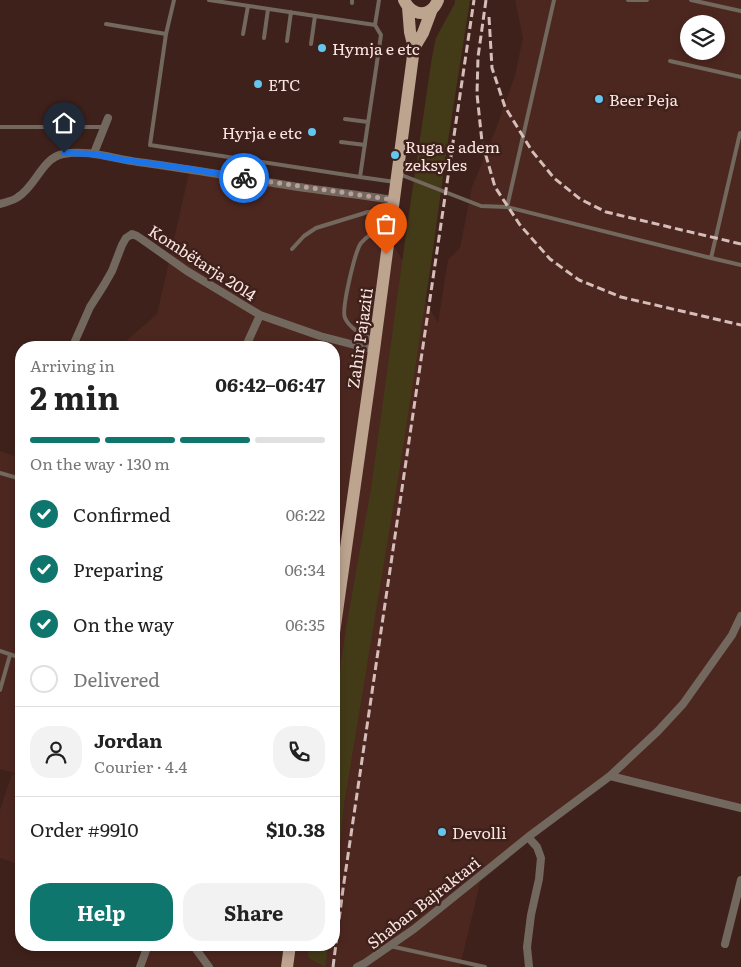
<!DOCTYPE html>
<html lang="en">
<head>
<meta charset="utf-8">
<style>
  :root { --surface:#fff; --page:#f2f2f2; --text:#222; --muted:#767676; --line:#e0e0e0; --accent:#0f766e }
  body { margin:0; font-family:Literata,serif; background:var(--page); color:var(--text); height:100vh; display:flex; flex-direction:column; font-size:19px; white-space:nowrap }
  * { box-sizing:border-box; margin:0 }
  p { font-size:16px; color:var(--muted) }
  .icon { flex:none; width:28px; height:28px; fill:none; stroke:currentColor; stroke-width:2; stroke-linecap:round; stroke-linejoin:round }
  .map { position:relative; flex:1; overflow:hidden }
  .panel { position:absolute; left:15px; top:341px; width:325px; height:610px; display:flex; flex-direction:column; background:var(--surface); border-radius:20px; box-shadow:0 2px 8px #0003 }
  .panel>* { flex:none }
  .buttons { position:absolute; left:680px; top:15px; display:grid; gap:10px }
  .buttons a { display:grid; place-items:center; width:45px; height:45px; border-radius:50%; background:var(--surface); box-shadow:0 2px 8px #0003; font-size:25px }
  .pin { position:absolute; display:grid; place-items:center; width:42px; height:42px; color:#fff; margin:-51px -21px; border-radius:50% 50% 50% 0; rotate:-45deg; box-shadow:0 0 5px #0007 }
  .pin .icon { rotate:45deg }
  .courier { position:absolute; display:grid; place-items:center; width:50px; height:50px; margin:-25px; border:4px solid #1a73e8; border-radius:50%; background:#fff; color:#222; box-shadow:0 1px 6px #0007 }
  .overview em { font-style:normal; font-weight:700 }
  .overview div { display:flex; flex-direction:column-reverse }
  .overview { display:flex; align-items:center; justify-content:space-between; height:85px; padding:0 15px }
  h1 { font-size:32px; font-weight:700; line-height:38px }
  .bar { display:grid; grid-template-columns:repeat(4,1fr); gap:8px 5px; align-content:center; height:60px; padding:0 15px }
  .bar i { height:6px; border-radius:4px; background:var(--line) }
  .bar .on { background:var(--accent) }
  .bar p { grid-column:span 4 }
  .line { display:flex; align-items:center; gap:12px; padding:0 15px; border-top:1px solid var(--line) }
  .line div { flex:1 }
  .round { display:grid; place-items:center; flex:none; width:52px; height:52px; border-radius:20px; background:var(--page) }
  ol { padding:0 15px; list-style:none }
  li { display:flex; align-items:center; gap:15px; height:55px }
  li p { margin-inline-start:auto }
  li .icon { padding:5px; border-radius:50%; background:var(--accent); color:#fff; stroke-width:4 }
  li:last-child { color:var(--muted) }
  li i { width:28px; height:28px; border:2px solid var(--line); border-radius:50% }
  .button { display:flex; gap:10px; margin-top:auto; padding:10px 15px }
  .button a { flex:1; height:58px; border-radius:20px; background:var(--accent); color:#fff; font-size:20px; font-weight:700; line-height:58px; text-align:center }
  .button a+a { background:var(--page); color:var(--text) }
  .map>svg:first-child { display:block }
  .built { fill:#4c2720; fill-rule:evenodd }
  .green { fill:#433b17 }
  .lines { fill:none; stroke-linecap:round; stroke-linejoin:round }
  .service { stroke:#73685d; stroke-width:4 }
  .minor { stroke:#73685d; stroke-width:8 }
  .primary { stroke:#bca48f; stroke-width:12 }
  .rail { stroke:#d5beb9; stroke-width:3; stroke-dasharray:8 4; stroke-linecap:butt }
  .done { stroke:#b9a09c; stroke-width:5; stroke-dasharray:0 9 }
  .route { stroke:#1a73e8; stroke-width:6 }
  .poi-dot { fill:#64c5ee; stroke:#3f211b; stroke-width:2 }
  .labels { text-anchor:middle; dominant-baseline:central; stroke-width:5; stroke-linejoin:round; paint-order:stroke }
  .poi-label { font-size:16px; fill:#fae5e1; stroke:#3f211b; text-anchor:start }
  .street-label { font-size:16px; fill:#fae5e1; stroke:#3f211b }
</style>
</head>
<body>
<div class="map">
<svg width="741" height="967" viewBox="0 0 741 967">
  <rect width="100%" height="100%" fill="#3f211b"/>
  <path class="built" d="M 515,0 L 741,0 L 741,808 L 610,776 L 482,874 L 460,967 L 140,967 L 148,945 L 334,945 L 334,348 L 118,348 L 157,314 L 190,169 L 394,200 L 389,237 L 438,323 L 448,260 L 460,248 L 472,187 L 496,129 L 515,75 L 523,38 ZM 689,24 L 716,24 L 716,51 L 689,51 Z
    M 0,451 L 21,458 L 21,775 L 0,769 Z
    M 12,774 L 21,776 L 21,865 L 0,858 L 0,810 Z"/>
  <path class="green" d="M 455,0 L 470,0 L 447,147 L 431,264 L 401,460 L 344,804 L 334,903 L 334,710 L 346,628 L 371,489 L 405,241 L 432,57 L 436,38 L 455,3 Z
    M 307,945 L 328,945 L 325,967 L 309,958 Z"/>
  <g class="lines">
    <path class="service" d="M 174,0 L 166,34 L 150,145 L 360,177 L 381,35 L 375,25 L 379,0
      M 209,0 L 375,25
      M 554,0 L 507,207 L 711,258
      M 628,0 L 647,0
      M 691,0 L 741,11
      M 352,3 L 352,0
      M 106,24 L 166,34
      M 243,34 L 248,6
      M 264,38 L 268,9
      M 287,41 L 291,12
      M 311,44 L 315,16
      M 670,61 L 741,77
      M 345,119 L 368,122
      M 0,127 L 104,127
      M 741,133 L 740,133 L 711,258 L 741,265
      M 341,142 L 365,145
      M 399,174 L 481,206 L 507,207
      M 360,177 L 395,182
      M 292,249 L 304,236 L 316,228 L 368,212 L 390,210
      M 372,339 C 362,334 350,329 345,318 C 341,310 355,251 361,243 C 368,235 378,229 387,224
      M 0,473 L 21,479
      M 0,651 L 21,658
      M 0,690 L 10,655
      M 390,946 L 485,967"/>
    <path class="minor" d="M 94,153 L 108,118
      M 0,204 C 6,202 13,201 18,197 C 36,186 42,158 63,154 C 88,149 114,159 138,162 C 190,169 241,178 292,186 C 326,191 360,195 394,200
      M 75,341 L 90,307 L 104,285 L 112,271 L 122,245 L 126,238 L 132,234 L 137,236 L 143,240 L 187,271 L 260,315
      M 245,348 L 260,315 L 320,336 L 374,350
      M 610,776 L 658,731 L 683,704 L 732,635 L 741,616
      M 528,837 L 537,847 L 541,858 L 539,879 L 531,915 L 527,947 L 529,967
      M 725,944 L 741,880
      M 193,945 L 209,967
      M 140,967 L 148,945
      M 357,967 L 365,963 L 414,929 L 528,837 L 610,776 L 741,808"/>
    <path class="primary" d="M 404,0 C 412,17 431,18 438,0
      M 408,7 L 410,32 L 414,48
      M 334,633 L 374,350 L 414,48 L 423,33 L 432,9
      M 287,967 L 290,945"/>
    <path class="rail" d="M 486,0 L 478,57 L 477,94 L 482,142 L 495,187 L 520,225 L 550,259 L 579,280 L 621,297 L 741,325
      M 489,17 L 492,68 L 505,107 L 532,151 L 554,178 L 580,199 L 606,212 L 741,244
      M 333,967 L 343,889 L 474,0"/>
  </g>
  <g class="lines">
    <path class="done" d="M 244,178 L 394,200 L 386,254"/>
    <path class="route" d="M 64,153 L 94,154 L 118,159 L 190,169 L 244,178"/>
  </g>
  <g class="poi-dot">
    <circle cx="322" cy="48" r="5"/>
    <circle cx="258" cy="84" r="5"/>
    <circle cx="599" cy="99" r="5"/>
    <circle cx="312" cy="132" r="5"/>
    <circle cx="395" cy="155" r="5"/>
    <circle cx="442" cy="832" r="5"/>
  </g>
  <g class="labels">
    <g class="poi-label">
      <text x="332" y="48">Hymja e etc</text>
      <text x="268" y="84">ETC</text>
      <text x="609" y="99">Beer Peja</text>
      <text x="302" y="132" text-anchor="end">Hyrja e etc</text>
      <text x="405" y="146">Ruga e adem<tspan x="405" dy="18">zeksyles</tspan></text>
      <text x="452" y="832">Devolli</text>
    </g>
    <g class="street-label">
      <text transform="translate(203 262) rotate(33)">Kombëtarja 2014</text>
      <text transform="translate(359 338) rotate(-82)">Zahir Pajaziti</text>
      <text transform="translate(423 902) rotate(-38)">Shaban Bajraktari</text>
    </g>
  </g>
</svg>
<div class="buttons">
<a><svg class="icon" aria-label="layers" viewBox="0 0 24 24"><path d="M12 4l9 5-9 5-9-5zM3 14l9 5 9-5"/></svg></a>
</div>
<div class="pin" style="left:386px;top:254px;background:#ea580c"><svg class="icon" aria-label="bag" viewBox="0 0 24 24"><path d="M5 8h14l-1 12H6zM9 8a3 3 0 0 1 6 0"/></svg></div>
<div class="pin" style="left:64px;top:153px;background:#1f2937"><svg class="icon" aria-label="home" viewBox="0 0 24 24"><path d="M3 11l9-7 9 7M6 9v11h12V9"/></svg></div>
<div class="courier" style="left:244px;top:178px"><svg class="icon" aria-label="bike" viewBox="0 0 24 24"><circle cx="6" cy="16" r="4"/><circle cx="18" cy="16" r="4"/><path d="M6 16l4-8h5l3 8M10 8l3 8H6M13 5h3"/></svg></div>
<section class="panel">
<div class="overview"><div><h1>2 min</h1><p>Arriving in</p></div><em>06:42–06:47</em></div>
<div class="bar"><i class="on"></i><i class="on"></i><i class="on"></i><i></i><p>On the way · 130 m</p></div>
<ol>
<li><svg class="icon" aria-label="check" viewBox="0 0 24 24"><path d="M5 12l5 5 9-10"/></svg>Confirmed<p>06:22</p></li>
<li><svg class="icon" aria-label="check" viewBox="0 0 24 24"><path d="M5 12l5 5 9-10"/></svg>Preparing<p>06:34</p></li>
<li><svg class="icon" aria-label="check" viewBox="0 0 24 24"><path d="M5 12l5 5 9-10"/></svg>On the way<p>06:35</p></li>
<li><i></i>Delivered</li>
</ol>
<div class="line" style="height:90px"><a class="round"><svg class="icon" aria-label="person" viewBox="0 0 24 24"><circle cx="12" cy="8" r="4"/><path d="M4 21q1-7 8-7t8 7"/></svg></a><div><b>Jordan</b><p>Courier · 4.4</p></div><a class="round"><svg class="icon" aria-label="phone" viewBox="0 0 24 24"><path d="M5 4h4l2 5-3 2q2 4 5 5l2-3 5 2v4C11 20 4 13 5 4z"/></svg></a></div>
<div class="line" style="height:65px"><div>Order #9910</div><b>$10.38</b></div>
<div class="button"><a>Help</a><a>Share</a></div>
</section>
</div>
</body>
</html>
